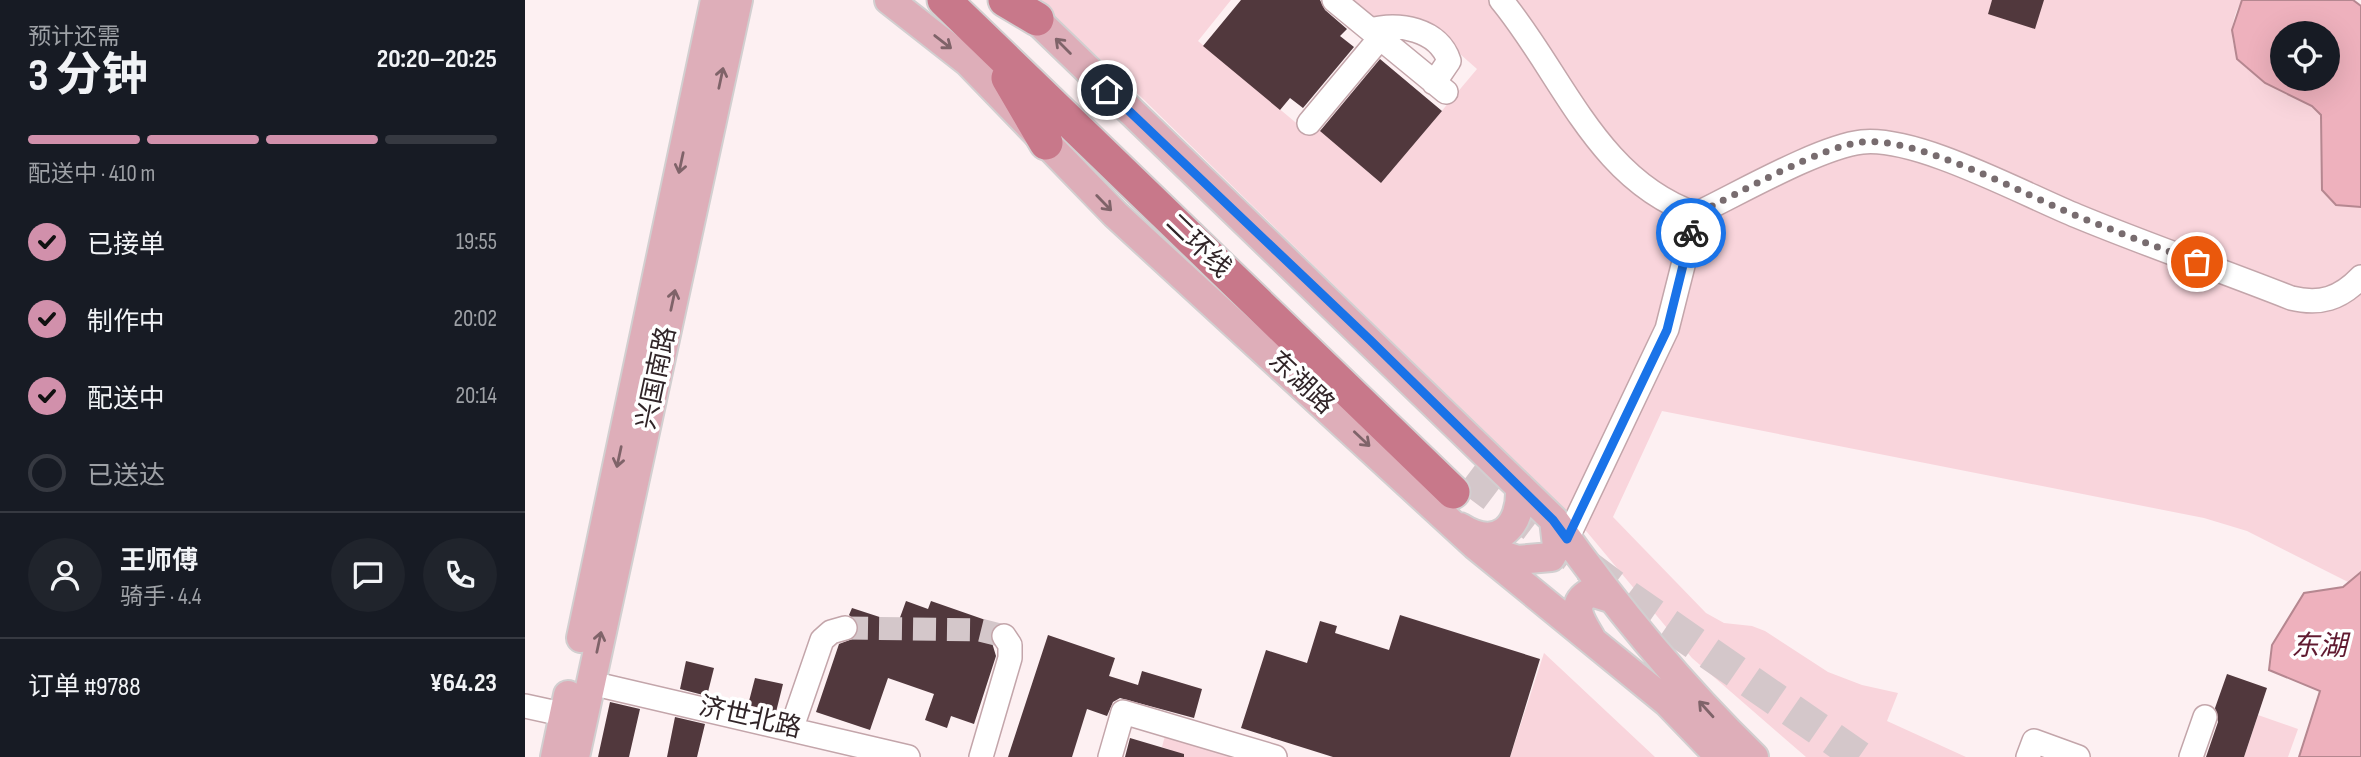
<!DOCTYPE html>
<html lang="zh">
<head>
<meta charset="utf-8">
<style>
  :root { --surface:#171b24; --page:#20242c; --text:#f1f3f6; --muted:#9ea1a6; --line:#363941; --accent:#d190ab }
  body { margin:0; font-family:"Sofia Sans Condensed","Noto Sans SC",sans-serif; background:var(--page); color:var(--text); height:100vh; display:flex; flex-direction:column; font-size:26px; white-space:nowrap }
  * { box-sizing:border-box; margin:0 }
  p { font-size:23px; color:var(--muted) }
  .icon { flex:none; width:38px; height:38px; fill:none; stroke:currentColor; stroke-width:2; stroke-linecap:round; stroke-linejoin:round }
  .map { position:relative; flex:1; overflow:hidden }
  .panel { display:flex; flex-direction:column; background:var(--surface); width:525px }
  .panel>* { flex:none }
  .buttons { position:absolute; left:1745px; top:21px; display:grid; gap:14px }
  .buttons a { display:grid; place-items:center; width:70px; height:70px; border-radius:50%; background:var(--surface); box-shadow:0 7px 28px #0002; font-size:35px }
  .pin { position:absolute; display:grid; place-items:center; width:60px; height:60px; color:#fff; margin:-30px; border:4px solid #fff; border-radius:50%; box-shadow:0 2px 7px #0007 }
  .courier { position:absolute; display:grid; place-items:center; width:70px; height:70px; margin:-35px; border:5px solid #1a73e8; border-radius:50%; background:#fff; color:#222; box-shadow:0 2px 9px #0007 }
  .overview em { font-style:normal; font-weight:700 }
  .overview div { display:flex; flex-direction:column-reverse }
  .overview { display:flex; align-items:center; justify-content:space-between; height:119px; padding:0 28px }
  h1 { font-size:46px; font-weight:700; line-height:52px }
  .bar { display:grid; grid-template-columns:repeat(4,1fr); gap:10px 7px; align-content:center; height:84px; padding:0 28px }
  .bar i { height:9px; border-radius:5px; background:var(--line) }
  .bar .on { background:var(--accent) }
  .bar p { grid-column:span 4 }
  .line { display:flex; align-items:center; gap:18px; padding:0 28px; border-top:2px solid var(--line) }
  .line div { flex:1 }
  .round { display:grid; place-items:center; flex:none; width:74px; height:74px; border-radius:37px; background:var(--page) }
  ol { padding:0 28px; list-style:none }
  li { display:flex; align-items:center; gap:21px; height:77px }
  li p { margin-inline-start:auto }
  li .icon { padding:7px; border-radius:50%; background:var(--accent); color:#111; stroke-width:4 }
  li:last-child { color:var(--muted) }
  li i { width:38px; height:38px; border:4px solid var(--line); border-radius:50% }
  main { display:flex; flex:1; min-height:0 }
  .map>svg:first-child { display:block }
  .green { fill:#f9d5dc }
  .water { fill:#eeb1bd; stroke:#b58790; stroke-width:2; fill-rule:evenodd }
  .building { fill:#51383d }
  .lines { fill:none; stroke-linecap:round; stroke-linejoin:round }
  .minor-tunnel { stroke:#d4c7ca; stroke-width:23; stroke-dasharray:23 11; stroke-linecap:butt }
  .highway-tunnel { stroke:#d4c7ca; stroke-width:33; stroke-dasharray:33 17; stroke-linecap:butt }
  .minor-casing { stroke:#c3a5aa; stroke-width:26 }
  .major-casing { stroke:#d2cfd0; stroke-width:32 }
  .highway-casing { stroke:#d2cfd0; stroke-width:37 }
  .minor { stroke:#fff; stroke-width:23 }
  .major { stroke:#deaeb9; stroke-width:28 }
  .highway { stroke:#c8788a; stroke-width:33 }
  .oneway { stroke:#7f6369 }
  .done { stroke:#786c6f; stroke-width:7; stroke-dasharray:0 12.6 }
  .route { stroke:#1a73e8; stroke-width:9 }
  .labels { text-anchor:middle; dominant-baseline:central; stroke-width:7; stroke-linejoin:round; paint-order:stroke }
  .street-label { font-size:26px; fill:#312528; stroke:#fff }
  .water-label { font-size:28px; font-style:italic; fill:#601a30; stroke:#fff }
</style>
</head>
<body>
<main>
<section class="panel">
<div class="overview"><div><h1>3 分钟</h1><p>预计还需</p></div><em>20:20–20:25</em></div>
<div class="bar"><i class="on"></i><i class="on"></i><i class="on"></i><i></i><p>配送中 · 410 m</p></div>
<ol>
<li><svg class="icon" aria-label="check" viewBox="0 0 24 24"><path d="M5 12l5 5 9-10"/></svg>已接单<p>19:55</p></li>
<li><svg class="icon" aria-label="check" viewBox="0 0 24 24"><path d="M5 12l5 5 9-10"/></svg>制作中<p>20:02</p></li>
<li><svg class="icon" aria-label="check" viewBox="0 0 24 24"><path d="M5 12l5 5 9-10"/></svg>配送中<p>20:14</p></li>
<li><i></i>已送达</li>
</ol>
<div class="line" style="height:126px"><a class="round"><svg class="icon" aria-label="person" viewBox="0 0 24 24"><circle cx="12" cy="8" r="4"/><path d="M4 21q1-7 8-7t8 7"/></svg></a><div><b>王师傅</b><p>骑手 · 4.4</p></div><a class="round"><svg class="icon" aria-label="chat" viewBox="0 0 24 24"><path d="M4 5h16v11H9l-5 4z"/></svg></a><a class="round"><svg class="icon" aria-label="phone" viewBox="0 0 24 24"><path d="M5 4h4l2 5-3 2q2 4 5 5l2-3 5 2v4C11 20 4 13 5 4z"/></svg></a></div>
<div class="line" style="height:91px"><div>订单 #9788</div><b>¥64.23</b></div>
</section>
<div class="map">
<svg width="1836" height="757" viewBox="0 0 1836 757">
  <rect width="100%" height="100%" fill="#fdf0f2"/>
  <path class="green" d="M 511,0 L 706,0 L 673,41 L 782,132 L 789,125 L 856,183 L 952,69 L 918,39 L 865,18 L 846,17 L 825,0 L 1717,0 C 1690,48 1722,76 1764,95 C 1775,100 1790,104 1796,115 C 1804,132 1795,170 1797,191 L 1811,205 L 1836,207 L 1836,572 L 1825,583 L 1722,531 L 1679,518 L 1137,411 L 1088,517 L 1181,613 L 1199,623 L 1227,626 L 1240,631 L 1303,672 L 1337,685 L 1373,693 L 1362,721 L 1441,757 L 1281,757 L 1167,658 L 1062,532 L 616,97 Z
    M 1019,653 L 1130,757 L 985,757 Z
    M 1733,715 L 1773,729 L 1763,757 L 1719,757 Z
    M 641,732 L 725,757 L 644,757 L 646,750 L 637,747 Z"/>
  <path class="water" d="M 1717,0 L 1828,0 L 1836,6 L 1836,207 L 1811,205 L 1797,190 L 1796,115 L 1787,106 L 1740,83 L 1712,59 L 1707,30 ZM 1802,33 L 1802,79 L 1757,79 L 1757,33 Z
    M 1836,572 L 1836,757 L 1774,757 L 1795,691 L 1744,670 L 1747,645 L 1779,593 L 1818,587 Z"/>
  <path class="building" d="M 716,0 L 795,0 L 800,10 L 822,29 L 815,36 L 829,47 L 778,108 L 765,98 L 755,110 L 678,46 Z
    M 1467,0 L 1519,0 L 1510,29 L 1463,14 Z
    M 855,59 L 917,111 L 856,183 L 795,131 Z
    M 381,601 L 403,609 L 406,601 L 472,624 L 465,636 L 471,656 L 449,724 L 426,716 L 422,728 L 400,720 L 409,694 L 363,678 L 345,730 L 291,712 L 314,644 L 330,638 L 333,632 L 333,624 L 324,615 L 327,608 L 373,623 Z
    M 875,615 L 1015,659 L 985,757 L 808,757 L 716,728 L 741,650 L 782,663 L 795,621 L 812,626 L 810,633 L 864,650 Z
    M 523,635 L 590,658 L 584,676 L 613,685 L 617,671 L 677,689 L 669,718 L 595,698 L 588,702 L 582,716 L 562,709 L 547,757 L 483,757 Z
    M 161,661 L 189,668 L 182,696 L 155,689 Z
    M 1702,674 L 1742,688 L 1719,757 L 1681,757 L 1693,722 L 1690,708 Z
    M 230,678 L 258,684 L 251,712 L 223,705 Z
    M 85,702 L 115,709 L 104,757 L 73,757 Z
    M 150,717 L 180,724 L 172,757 L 142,757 Z
    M 605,738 L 659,754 L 659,757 L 600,757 Z"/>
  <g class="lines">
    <path class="minor-tunnel" d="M 320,628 L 455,630 L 479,636"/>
    <path class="highway-tunnel" d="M 942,476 L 1103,597 L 1334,757"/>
    <g class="minor-casing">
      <path id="minor" d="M 809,0 L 921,92
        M 976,0 C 1038,75 1072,180 1171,214 C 1213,194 1294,147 1337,142 C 1392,136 1498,194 1552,216 C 1622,245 1695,270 1766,298 C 1795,305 1815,299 1836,277
        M 846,30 C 872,22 914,29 924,61 L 909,83
        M 784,123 L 855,38
        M 1042,539 L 1142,329 L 1171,214
        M 66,683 L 383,757
        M 0,706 L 55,718
        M 267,727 L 297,640 L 306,632 L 320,628
        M 456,757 L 485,658 L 485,645 L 479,636
        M 585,757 L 598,712 L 750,757
        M 1503,757 L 1509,741 L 1553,757
        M 1666,757 L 1680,717"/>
    </g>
    <g class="major-casing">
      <path id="major" d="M 364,0 L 443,62 L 590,214 L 950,545 L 1142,702 L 1195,757
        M 495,4 L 1029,520 C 1089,605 1154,684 1229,757
        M 935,527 C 973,551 997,527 995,487
        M 963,550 L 992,560 L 1026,557 L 1032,546 L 1029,520
        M 56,638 L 190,0
        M 1066,638 C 1056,621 1043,604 1066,592 L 1085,598
        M 30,757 L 43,695
        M 50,757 L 213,0"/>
    </g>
    <g class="highway-casing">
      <path id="highway" d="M 419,0 L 928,492
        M 480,0 L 512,19
        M 483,78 L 521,143"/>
    </g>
    <use href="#minor" class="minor"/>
    <use href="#major" class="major"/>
    <use href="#highway" class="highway"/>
  </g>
  <defs><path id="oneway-shaft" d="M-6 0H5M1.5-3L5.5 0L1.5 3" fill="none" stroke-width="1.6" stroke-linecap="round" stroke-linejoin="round" transform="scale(1.75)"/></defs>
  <g class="oneway">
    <use href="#oneway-shaft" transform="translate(418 42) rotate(38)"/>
    <use href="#oneway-shaft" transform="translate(538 46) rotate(-135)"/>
    <use href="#oneway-shaft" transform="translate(196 78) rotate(-78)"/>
    <use href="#oneway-shaft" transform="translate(156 163) rotate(102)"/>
    <use href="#oneway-shaft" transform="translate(579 203) rotate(46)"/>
    <use href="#oneway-shaft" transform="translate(148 300) rotate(-78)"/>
    <use href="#oneway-shaft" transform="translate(837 439) rotate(43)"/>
    <use href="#oneway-shaft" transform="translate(94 457) rotate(102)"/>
    <use href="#oneway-shaft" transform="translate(74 642) rotate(-78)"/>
    <use href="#oneway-shaft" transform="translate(1181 709) rotate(-132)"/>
  </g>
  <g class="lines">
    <path class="done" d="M 1166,233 L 1171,214 C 1213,194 1294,147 1337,142 C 1392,136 1498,194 1552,216 C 1592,232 1632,247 1672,262"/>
    <path class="route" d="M 582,90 L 845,340 L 1028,520 L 1042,539 L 1142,330 L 1166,233"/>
  </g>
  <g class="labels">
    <g class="street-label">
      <text transform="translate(673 246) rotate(44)">二环线</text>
      <text transform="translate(132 378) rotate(-78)">兴国南路</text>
      <text transform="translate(776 383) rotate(43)">东湖路</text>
      <text transform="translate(225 718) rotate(13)">济世北路</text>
    </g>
    <g class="water-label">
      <text x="1794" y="646">东湖</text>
    </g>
  </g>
</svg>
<div class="buttons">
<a><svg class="icon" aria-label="locate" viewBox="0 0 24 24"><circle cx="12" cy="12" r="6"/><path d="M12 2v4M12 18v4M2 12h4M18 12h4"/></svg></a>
</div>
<div class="pin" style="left:1672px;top:262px;background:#ea580c"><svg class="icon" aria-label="bag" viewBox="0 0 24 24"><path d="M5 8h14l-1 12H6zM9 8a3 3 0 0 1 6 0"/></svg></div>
<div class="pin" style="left:582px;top:90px;background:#1f2937"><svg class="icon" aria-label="home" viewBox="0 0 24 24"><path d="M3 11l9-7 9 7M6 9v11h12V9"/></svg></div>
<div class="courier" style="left:1166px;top:233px"><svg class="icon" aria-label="bike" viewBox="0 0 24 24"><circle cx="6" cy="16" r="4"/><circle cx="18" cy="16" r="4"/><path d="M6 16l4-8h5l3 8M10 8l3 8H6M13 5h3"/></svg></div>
</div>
</main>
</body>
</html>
